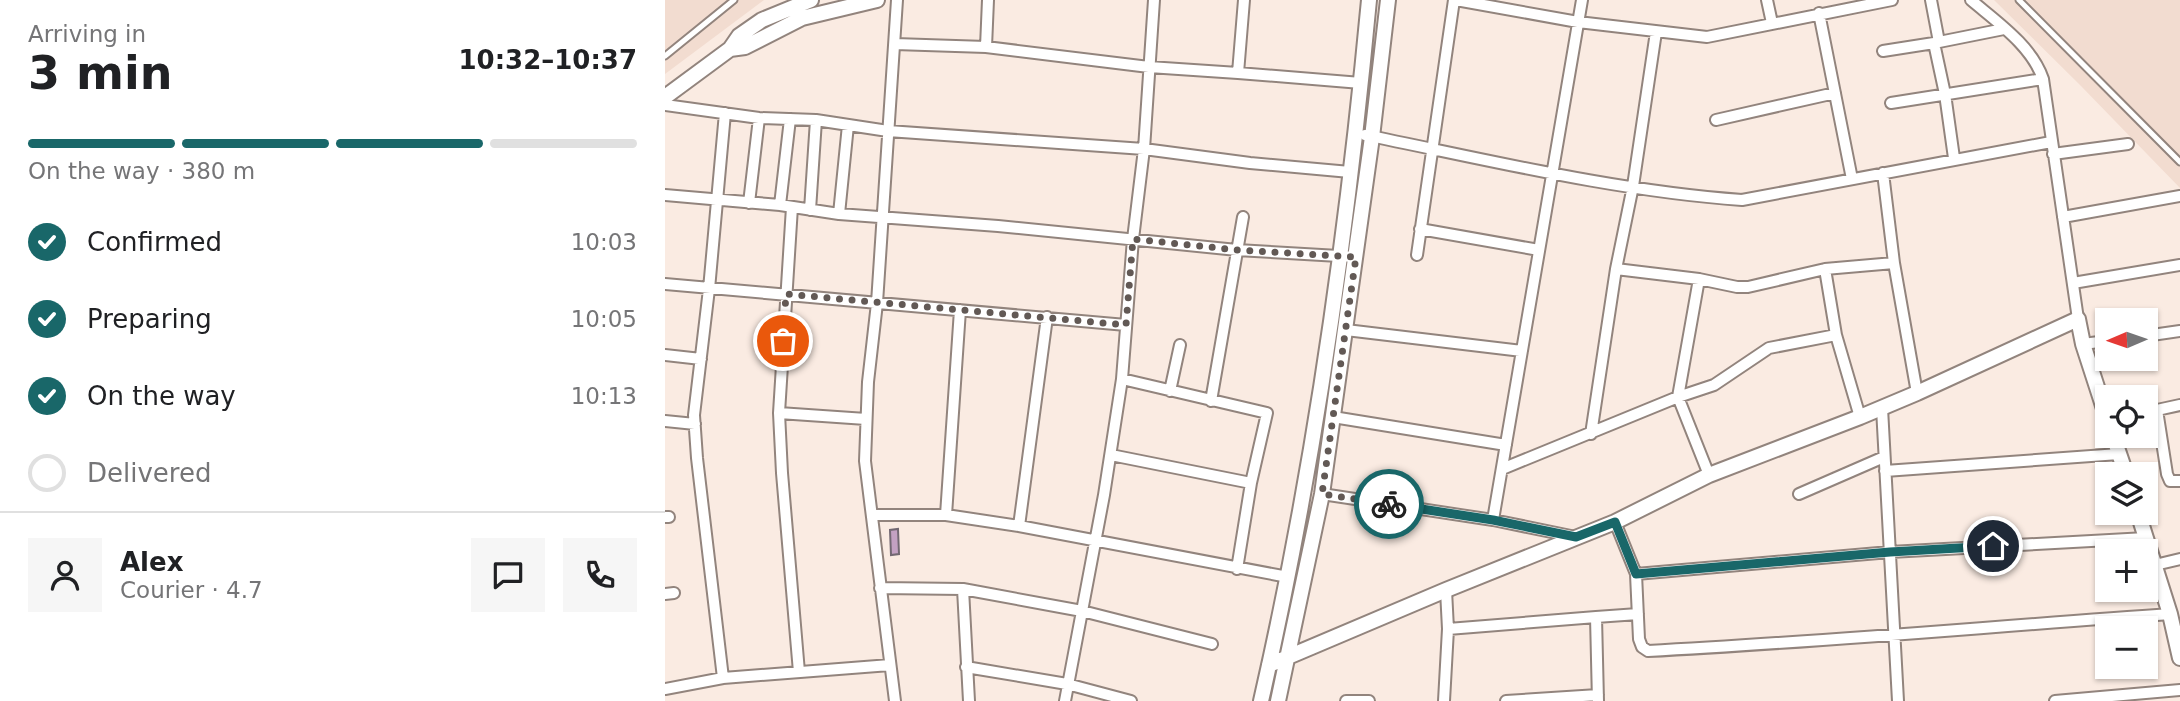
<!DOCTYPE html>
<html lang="en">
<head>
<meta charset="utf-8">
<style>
  :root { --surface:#fff; --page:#f6f6f6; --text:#202124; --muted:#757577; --line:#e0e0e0; --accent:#196769 }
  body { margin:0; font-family:"DejaVu Sans",sans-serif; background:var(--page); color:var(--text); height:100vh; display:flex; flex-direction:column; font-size:26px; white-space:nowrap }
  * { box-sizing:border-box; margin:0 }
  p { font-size:23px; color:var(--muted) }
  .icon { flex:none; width:38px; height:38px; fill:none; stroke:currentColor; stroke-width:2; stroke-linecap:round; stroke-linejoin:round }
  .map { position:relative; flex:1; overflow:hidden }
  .drawer { display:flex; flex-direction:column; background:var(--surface); width:665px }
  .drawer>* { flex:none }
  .needle { width:46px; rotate:268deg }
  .buttons { position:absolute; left:1430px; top:308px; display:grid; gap:14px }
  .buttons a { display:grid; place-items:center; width:63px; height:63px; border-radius:0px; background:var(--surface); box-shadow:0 2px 5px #0004; font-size:35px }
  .pin { position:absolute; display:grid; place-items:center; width:60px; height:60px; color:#fff; margin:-30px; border:4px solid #fff; border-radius:50%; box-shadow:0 2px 7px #0007 }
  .courier { position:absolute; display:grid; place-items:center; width:70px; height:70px; margin:-35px; border:5px solid #196769; border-radius:50%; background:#fff; color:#222; box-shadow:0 2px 9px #0007 }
  .headline em { font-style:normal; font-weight:600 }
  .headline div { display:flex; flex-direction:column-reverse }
  .headline { display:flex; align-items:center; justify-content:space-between; height:119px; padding:0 28px }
  h1 { font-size:46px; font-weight:600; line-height:52px }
  .bar { display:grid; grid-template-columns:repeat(4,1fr); gap:10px 7px; align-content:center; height:84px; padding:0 28px }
  .bar i { height:9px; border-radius:5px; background:var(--line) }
  .bar .on { background:var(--accent) }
  .bar p { grid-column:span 4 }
  .line { display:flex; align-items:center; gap:18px; padding:0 28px; border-top:2px solid var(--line) }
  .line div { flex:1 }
  .round { display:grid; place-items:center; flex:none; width:74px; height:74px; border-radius:0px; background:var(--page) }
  ol { padding:0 28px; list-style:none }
  li { display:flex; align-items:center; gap:21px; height:77px }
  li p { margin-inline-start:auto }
  li .icon { padding:7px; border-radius:50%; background:var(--accent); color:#fff; stroke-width:4 }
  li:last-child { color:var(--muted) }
  li i { width:38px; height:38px; border:4px solid var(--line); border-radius:50% }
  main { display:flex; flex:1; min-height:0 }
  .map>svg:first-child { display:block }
  .built { fill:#f2dcd0 }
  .building { fill:#c3a1c2; stroke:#726872; stroke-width:2 }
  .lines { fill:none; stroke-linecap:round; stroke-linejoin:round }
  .lane-casing { stroke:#92847d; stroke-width:9 }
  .street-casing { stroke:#92847d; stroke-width:14 }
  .secondary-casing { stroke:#92847d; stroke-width:18 }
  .lane { stroke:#fff; stroke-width:5 }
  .street { stroke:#fff; stroke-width:10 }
  .secondary { stroke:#fff; stroke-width:14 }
  .done { stroke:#625955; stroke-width:7; stroke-dasharray:0 12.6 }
  .route { stroke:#196769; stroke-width:9 }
</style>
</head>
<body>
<main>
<section class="drawer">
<div class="headline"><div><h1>3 min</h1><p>Arriving in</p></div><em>10:32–10:37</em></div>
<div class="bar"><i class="on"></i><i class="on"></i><i class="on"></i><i></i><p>On the way · 380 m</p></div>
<ol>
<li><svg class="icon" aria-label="check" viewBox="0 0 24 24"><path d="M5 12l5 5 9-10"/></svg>Confirmed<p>10:03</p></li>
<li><svg class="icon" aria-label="check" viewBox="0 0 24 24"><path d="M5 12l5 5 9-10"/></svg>Preparing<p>10:05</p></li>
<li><svg class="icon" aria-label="check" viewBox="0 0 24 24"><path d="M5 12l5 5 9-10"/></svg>On the way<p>10:13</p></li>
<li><i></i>Delivered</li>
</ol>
<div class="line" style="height:126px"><a class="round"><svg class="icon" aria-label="person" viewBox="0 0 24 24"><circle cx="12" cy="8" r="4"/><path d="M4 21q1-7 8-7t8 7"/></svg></a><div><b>Alex</b><p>Courier · 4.7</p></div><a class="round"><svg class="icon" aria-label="chat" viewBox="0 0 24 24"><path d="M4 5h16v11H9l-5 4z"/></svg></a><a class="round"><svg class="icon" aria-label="phone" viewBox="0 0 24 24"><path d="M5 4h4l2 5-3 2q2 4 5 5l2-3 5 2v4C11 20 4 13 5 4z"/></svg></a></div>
</section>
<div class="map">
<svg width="1515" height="701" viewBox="0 0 1515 701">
  <rect width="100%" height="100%" fill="#faebe2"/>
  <path class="built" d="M 0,0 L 99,0 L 0,74 Z
    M 1329,0 L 1515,0 L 1515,188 L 1416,86 Z"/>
  <path class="building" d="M 233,529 L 234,554 L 226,555 L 225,530 Z"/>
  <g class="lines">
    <g class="lane-casing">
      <path id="lane" d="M 1354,0 L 1515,162
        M 0,56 L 69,0"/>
    </g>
    <g class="street-casing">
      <path id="street" d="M 791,0 L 913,22 L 1042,37 L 1227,0
        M 1102,0 L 1107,23
        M 1266,0 L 1274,42
        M 1306,0 C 1332,22 1367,46 1378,79 L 1413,319
        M 1154,13 L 1187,179
        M 991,32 L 968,186 L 951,269 L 1034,279 L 1072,287 L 1083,287 L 1160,269 L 1171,335 L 1195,417
        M 230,44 L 321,47 L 484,67 L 573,73 L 579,0
        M 321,47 L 323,0
        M 1218,51 L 1269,43
        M 573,73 L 696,83
        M 1226,103 L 1378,79
        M 0,105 L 94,118 L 151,120 L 223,131 L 479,149 L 585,163 L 685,172
        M 1051,120 L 1170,93
        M 700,135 C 824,160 950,191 1077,200 L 1386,142
        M 1388,154 L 1463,144
        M 1289,158 L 1280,94 L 1269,43 L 1339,29
        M 0,195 L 115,205 L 174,214 L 333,226 L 572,250 L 691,257
        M 84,203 L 94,118
        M 115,205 L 125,119
        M 127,207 L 114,413 L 117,473 L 134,672
        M 145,210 L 151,120
        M 174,214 L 183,125
        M 1398,217 L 1515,196
        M 755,229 L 874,250
        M 752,255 L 789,0
        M 1229,263 L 1252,393
        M 1160,269 L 1229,263 L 1218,173
        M 1034,279 L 1013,397 L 1044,475
        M 1408,283 L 1515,265
        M 0,284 L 461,325
        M 681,330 L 857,351
        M 1480,336 L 1515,331
        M 1418,344 L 1442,341
        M 0,355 L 36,359
        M 457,379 L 602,413 L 586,483 L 572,569
        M 505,391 L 515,345
        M 546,401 L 578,217
        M 1217,408 L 1233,701
        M 1492,410 L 1515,405
        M 114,413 L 201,419
        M 1480,414 L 1492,410 L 1502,474 L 1505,481 L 1515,481
        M 668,417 L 841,445
        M 0,421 L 30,424
        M 926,434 L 951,269
        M 446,455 L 586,483
        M 837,469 L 1013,397 L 1049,385 L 1104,348 L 1171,335
        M 1220,471 L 1454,454
        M 657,494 L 828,520
        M 1134,494 L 1219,457
        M 207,515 L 281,515 L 354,526 L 623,577
        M 281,515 L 295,310
        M 0,517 L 4,517
        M 950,522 L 971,574 L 974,639 L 977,647 L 983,651 C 1157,642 1331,626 1505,614
        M 354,526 L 382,317
        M 911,537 L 828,520 L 917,0
        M 1490,565 L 1515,559
        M 971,574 L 1225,552 L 1481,538
        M 215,588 L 298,589 L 417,611 L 547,644
        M 298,589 L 304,701
        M 781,590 L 783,629 L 931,617 L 933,701
        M 0,594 L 9,593
        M 931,617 L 973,614
        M 301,667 L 402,684 L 466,701
        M 58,678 L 32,458 L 29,415 L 44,289 L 60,113
        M 0,689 L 58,678 L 225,665
        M 230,701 L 200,461 L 203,382 L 212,303 L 232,0
        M 400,701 L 439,495 L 457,379 L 468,239 L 479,149 L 489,0
        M 681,701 L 704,701
        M 779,701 L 783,629
        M 841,701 L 933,695
        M 1390,701 L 1515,690"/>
    </g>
    <g class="secondary-casing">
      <path id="secondary" d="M 65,49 L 80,47 L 137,18 L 212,0
        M 0,97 L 65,49 L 74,36 L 97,20 L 146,0
        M 1448,436 L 1461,474
        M 1473,513 L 1505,614 L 1515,658
        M 604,665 L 781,590 L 950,522 L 1044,475 L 1195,417 L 1252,393 L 1413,319 L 1418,344 L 1442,418
        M 596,701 C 649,470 682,235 704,0
        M 613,701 L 657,494 L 707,137 L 723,0"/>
    </g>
    <use href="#lane" class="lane"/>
    <use href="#street" class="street"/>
    <use href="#secondary" class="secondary"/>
  </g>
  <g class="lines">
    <path class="done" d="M 118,341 L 121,294 L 461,325 L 468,239 L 572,250 L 691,257 L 657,494 L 724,504"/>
    <path class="route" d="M 724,504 L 828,520 L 911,537 L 950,522 L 971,574 L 1225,552 L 1328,546"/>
  </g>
</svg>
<div class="buttons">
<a><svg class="needle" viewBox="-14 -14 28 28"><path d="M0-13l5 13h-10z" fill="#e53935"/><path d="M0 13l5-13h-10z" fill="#757577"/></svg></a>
<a><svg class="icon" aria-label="locate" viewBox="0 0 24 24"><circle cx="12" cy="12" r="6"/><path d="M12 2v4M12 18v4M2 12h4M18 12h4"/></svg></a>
<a><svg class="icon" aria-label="layers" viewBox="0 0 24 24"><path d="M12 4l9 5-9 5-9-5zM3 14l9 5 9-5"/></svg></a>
<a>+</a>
<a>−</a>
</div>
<div class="pin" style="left:118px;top:341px;background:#ea580c"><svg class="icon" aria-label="bag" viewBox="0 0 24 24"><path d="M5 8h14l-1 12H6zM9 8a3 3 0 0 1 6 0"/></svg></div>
<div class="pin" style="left:1328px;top:546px;background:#1f2937"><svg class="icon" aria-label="home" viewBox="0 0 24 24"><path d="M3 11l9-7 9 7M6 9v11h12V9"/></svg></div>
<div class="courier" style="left:724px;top:504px"><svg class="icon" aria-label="bike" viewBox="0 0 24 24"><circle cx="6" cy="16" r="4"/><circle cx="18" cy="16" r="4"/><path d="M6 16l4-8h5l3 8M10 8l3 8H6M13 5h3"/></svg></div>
</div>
</main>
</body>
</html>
